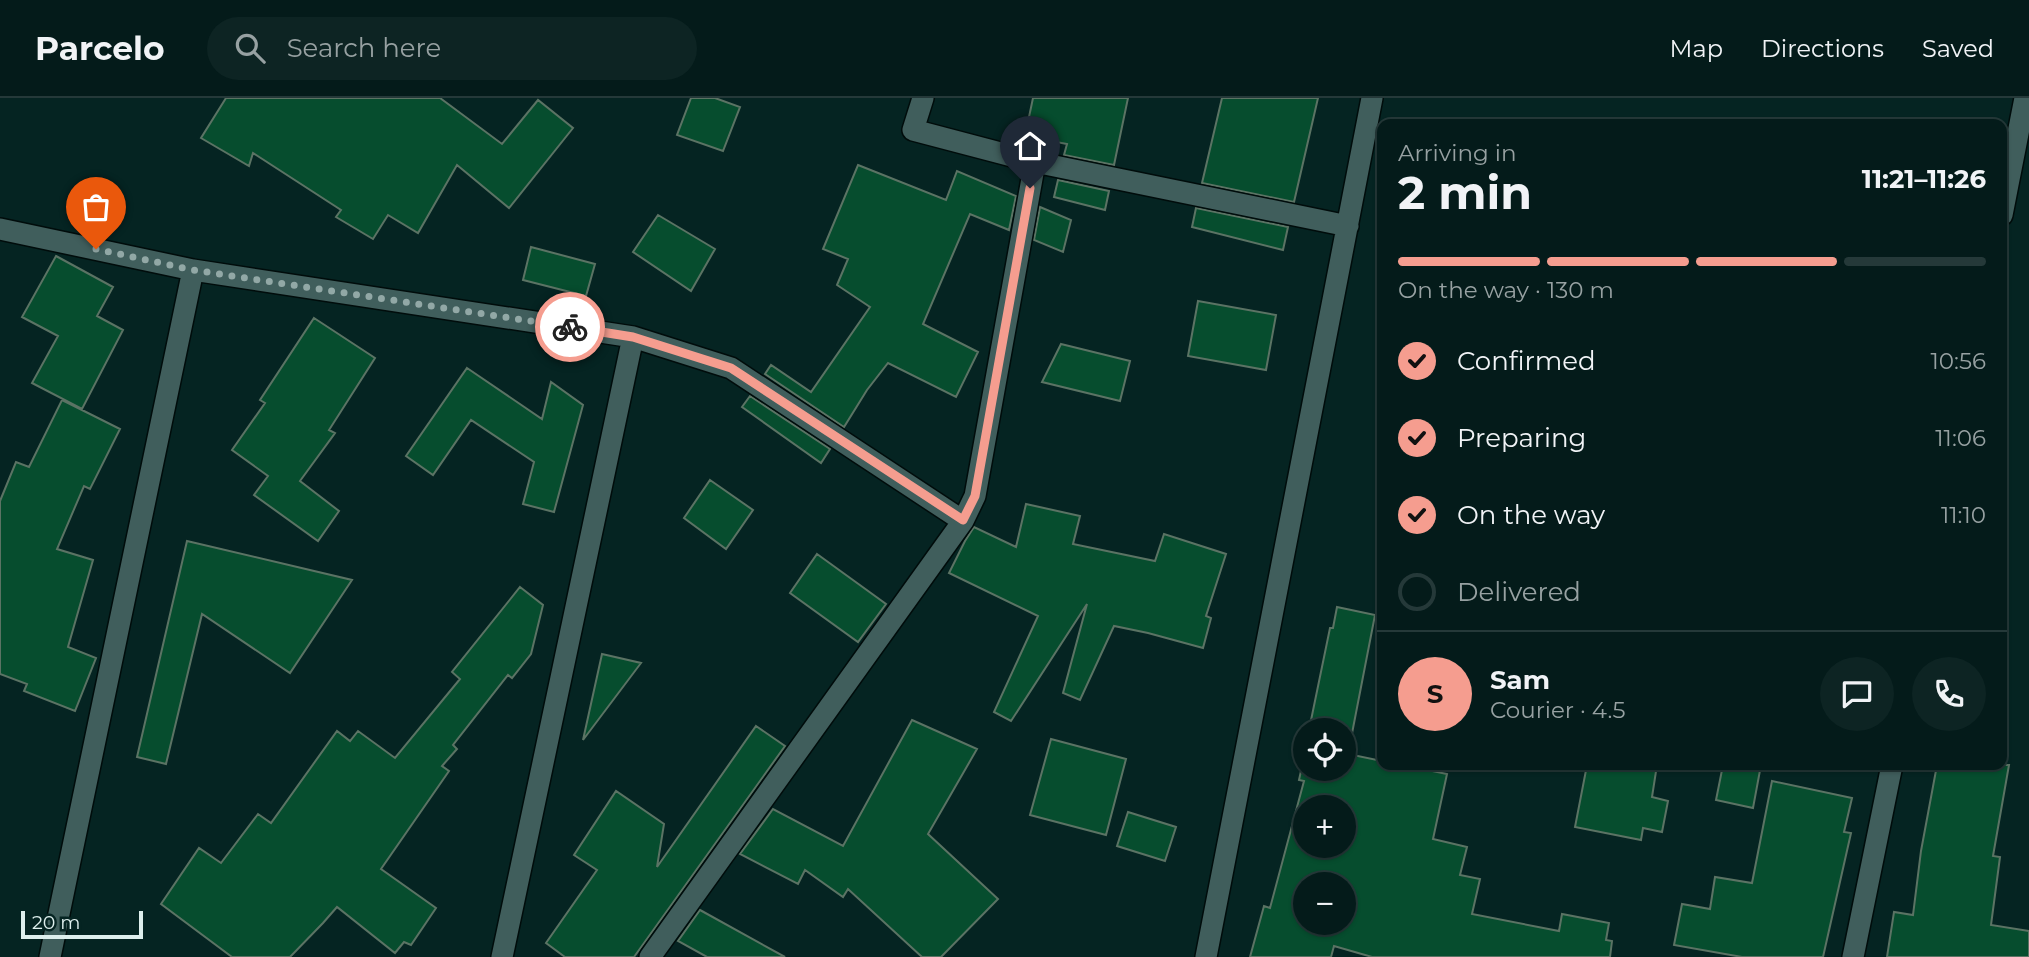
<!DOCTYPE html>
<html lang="en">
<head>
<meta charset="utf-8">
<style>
  :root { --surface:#041b1a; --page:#0d2423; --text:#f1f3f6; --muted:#97a1a2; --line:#253939; --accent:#f59d8f }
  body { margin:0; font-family:Montserrat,sans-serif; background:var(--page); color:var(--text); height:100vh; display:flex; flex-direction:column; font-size:26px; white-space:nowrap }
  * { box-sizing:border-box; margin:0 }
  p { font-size:23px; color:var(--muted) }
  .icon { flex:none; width:38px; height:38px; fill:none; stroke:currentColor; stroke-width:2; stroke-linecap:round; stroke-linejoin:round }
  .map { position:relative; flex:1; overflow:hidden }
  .side { position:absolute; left:1377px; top:21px; width:630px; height:651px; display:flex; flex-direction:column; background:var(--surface); border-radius:14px; box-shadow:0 2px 5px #0004,0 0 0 2px var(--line) }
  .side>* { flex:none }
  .buttons { position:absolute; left:1293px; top:620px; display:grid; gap:14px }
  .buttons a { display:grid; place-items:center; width:63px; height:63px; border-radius:50%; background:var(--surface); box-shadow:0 2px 5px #0004,0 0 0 2px var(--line); font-size:35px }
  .scale { position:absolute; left:21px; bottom:18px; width:122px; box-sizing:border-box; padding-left:7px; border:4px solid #deefed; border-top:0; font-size:19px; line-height:24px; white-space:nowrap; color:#deefed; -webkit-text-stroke:5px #052422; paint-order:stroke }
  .pin { position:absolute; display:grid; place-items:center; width:60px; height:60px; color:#fff; margin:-72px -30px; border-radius:50% 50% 50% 0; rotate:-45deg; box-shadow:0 0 7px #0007 }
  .pin .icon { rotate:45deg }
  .courier { position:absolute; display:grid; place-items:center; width:70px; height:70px; margin:-35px; border:5px solid #f59d8f; border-radius:50%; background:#fff; color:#222; box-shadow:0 2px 9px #0007 }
  .head em { font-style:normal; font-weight:700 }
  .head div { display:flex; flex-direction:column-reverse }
  .head { display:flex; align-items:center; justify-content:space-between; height:119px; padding:0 21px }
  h1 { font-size:46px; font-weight:700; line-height:52px }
  .bar { display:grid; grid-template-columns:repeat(4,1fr); gap:10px 7px; align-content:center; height:84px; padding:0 21px }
  .bar i { height:9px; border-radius:5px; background:var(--line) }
  .bar .on { background:var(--accent) }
  .bar p { grid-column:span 4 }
  .line { display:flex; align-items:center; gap:18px; padding:0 21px; border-top:2px solid var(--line) }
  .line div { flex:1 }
  .round { display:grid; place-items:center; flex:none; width:74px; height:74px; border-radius:37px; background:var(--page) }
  ol { padding:0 21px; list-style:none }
  li { display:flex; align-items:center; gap:21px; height:77px }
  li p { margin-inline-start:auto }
  li .icon { padding:7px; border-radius:50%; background:var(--accent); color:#111; stroke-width:4 }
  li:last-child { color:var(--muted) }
  li i { width:38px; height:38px; border:4px solid var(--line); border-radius:50% }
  header { display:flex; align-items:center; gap:42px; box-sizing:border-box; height:98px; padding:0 35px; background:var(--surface); border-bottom:2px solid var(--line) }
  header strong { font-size:33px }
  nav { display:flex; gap:38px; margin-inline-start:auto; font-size:24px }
  .search { width:490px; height:63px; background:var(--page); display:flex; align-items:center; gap:18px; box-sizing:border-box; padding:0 24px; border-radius:38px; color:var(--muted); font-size:26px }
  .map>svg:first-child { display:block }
  .building { fill:#064d2e; stroke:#5b7364; stroke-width:2; fill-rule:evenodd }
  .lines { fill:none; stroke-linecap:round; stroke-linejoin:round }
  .minor-casing { stroke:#000c0b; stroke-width:24 }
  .minor { stroke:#405e5c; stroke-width:21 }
  .done { stroke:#92a8a6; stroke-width:7; stroke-dasharray:0 12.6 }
  .route { stroke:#f59d8f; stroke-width:9 }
</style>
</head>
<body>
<header>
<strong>Parcelo</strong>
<div class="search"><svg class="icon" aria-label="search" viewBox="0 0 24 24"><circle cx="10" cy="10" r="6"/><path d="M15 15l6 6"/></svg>Search here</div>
<nav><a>Map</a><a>Directions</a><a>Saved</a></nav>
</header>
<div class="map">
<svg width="2029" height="859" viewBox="0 0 2029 859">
  <rect width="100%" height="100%" fill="#052422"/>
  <path class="building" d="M 226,0 L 440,0 L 502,46 L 538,2 L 573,30 L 509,110 L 457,67 L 418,135 L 388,117 L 373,141 L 336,119 L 341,112 L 253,55 L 249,68 L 201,40 Z
    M 691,0 L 715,0 L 740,9 L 723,53 L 677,37 Z
    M 1033,0 L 1128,0 L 1114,67 L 1064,57 L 1067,46 L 1025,38 Z
    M 1222,0 L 1318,0 L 1294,104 L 1202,85 Z
    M 858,67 L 946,102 L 957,73 L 1016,98 L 1009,132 L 970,116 L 923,226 L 978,254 L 956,299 L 888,265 L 867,292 L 844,329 L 765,276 L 771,267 L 811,294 L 870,209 L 837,187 L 848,161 L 823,151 Z
    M 1058,82 L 1109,93 L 1105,112 L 1054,99 Z
    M 1040,109 L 1071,122 L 1063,154 L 1034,142 Z
    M 1196,110 L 1288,129 L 1283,152 L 1192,129 Z
    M 658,117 L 715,151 L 691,193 L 633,154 Z
    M 531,149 L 595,166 L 586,198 L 523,182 Z
    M 56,158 L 113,189 L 97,218 L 123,232 L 82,311 L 32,285 L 58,238 L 22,219 Z
    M 1198,203 L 1276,217 L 1266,272 L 1188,258 Z
    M 314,220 L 375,260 L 329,332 L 335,335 L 300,383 L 339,413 L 318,443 L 254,397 L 268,378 L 232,352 L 265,305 L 260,302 Z
    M 1061,246 L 1130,263 L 1120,303 L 1042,284 Z
    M 467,270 L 542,321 L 551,284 L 583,307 L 554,414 L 523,406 L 534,364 L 471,322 L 433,377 L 406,358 Z
    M 750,298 L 830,351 L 821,365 L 742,309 Z
    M 62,302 L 120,331 L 90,391 L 84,388 L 57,451 L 93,462 L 68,549 L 96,560 L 75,613 L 24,593 L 27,586 L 0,576 L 0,403 L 16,364 L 29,369 Z
    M 710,382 L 753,412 L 726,451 L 684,420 Z
    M 1026,406 L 1080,418 L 1073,446 L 1155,463 L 1164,436 L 1226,456 L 1206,518 L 1211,520 L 1203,550 L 1148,535 L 1114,528 L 1080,602 L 1063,595 L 1087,506 L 1011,623 L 994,614 L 1038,518 L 949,475 L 965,443 L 974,429 L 1016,449 Z
    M 187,443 L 352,482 L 290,575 L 202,516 L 166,666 L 137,659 Z
    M 817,456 L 886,506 L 858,544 L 790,495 Z
    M 520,489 L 543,507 L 531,556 L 512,580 L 508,577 L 453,647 L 457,651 L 442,668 L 449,673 L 381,771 L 436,810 L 411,847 L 404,844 L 395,855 L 337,809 L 323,825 L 290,859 L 232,859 L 161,806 L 199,750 L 221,765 L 258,716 L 271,725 L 337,633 L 350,643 L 358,633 L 395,660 L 460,581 L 452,574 Z
    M 1337,509 L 1375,517 L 1348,656 L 1382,663 L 1382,667 L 1403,667 L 1447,676 L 1433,741 L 1467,749 L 1460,777 L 1480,781 L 1472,816 L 1559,833 L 1562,816 L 1609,825 L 1606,842 L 1612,843 L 1610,859 L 1372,859 L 1334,848 L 1331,859 L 1250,859 L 1264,808 L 1270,810 L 1304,683 L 1299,682 L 1306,650 L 1306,670 L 1344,670 L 1344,632 L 1309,632 L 1330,530 L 1333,530 ZM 1306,709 L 1344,709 L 1344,747 L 1306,747 ZM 1306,786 L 1344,786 L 1344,824 L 1306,824 Z
    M 602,556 L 641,565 L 583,642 Z
    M 912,622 L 977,651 L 928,736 L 998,801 L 941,859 L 922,859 L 848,791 L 843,799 L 805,772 L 798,786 L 740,756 L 773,711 L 843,748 Z
    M 756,628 L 785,648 L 634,859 L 565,859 L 546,845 L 597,772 L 574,757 L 616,693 L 664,726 L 657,769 Z
    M 1051,641 L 1126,661 L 1106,737 L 1030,717 Z
    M 1587,667 L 1657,667 L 1652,699 L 1668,703 L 1662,734 L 1643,730 L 1641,742 L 1575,729 Z
    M 1723,667 L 1761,667 L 1753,710 L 1716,702 Z
    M 1937,667 L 2009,667 L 1993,758 L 2000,759 L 1991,827 L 2029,833 L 2029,859 L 1887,859 L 1894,814 L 1913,817 L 1921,753 Z
    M 1772,683 L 1852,700 L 1844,734 L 1851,735 L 1823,859 L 1742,859 L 1674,847 L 1682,806 L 1710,811 L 1715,779 L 1752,785 Z
    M 1128,714 L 1176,729 L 1165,763 L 1117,748 Z
    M 700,812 L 785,859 L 707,859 L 678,843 Z"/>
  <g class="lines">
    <g class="minor-casing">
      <path id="minor" d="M 923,0 L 913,32 L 1035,64 L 1348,128
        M 2002,117 L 2025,0
        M 0,131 L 193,172 L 633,239 L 731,270 L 963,423
        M 50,859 L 193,172
        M 502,859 L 633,239
        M 650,859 L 963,423 L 975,398 L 1035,64
        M 1206,859 L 1372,0
        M 1853,859 L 1892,667"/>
    </g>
    <use href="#minor" class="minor"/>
  </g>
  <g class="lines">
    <path class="done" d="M 96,151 L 193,172 L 570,229"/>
    <path class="route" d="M 570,229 L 633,239 L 731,270 L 963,422 L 975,398 L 1030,90"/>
  </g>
</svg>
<div class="buttons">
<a><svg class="icon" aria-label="locate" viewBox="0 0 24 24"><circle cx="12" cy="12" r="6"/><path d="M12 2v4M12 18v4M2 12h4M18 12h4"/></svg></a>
<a>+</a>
<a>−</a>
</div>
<div class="scale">20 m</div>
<div class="pin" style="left:96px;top:151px;background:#ea580c"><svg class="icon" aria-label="bag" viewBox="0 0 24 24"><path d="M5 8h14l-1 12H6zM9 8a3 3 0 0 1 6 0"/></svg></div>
<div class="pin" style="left:1030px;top:90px;background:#1f2937"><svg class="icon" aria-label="home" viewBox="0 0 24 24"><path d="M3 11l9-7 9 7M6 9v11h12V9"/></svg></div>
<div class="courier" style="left:570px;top:229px"><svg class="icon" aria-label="bike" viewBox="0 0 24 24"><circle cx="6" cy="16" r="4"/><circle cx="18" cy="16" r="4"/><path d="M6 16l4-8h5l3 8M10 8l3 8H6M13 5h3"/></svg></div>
<section class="side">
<div class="head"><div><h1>2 min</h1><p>Arriving in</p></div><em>11:21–11:26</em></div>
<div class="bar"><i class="on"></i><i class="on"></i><i class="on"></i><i></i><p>On the way · 130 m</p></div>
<ol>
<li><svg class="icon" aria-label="check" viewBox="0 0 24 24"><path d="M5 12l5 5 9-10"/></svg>Confirmed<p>10:56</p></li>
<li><svg class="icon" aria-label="check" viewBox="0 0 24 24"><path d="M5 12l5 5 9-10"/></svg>Preparing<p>11:06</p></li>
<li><svg class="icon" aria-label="check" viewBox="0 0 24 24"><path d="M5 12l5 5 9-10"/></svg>On the way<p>11:10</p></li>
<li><i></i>Delivered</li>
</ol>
<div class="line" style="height:126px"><b class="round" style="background:var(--accent);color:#111">S</b><div><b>Sam</b><p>Courier · 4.5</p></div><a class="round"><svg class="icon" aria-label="chat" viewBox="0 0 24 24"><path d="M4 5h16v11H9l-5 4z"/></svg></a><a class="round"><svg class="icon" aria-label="phone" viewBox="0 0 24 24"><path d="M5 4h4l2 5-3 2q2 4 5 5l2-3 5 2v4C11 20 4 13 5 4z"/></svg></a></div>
</section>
</div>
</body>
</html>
